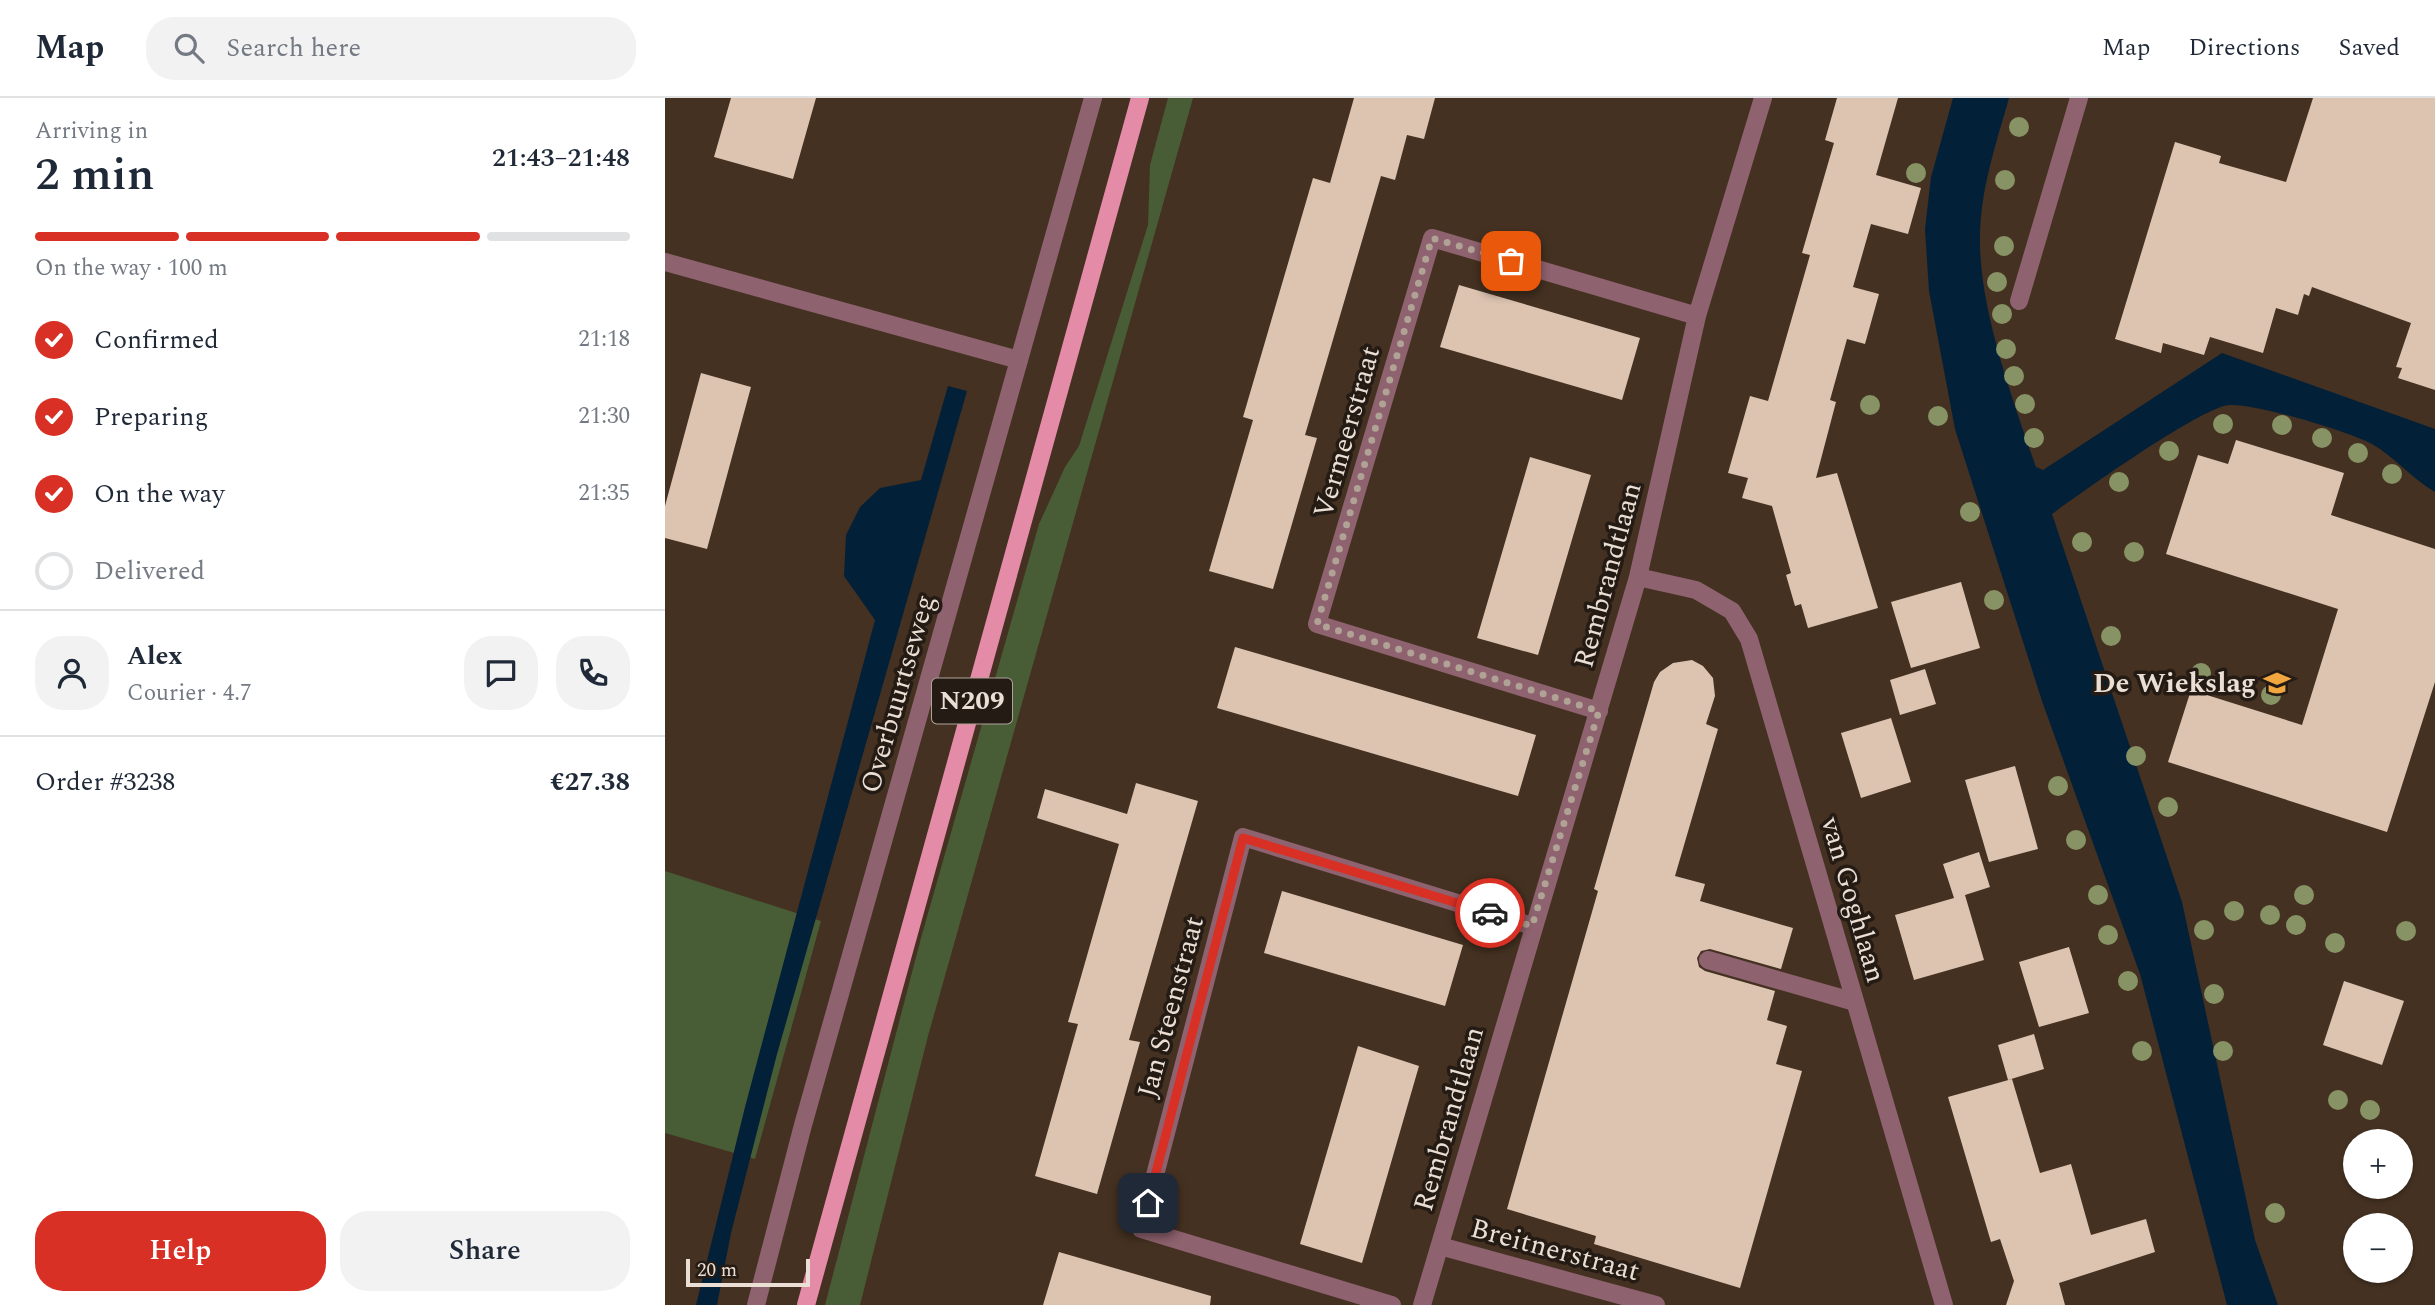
<!DOCTYPE html>
<html lang="en">
<head>
<meta charset="utf-8">
<style>
  :root { --surface:#fff; --page:#f2f2f3; --text:#1f2937; --muted:#747a83; --line:#e0e1e3; --accent:#d93025 }
  body { margin:0; font-family:Spectral,serif; background:var(--page); color:var(--text); height:100vh; display:flex; flex-direction:column; font-size:26px; white-space:nowrap }
  * { box-sizing:border-box; margin:0 }
  p { font-size:23px; color:var(--muted) }
  .icon { flex:none; width:38px; height:38px; fill:none; stroke:currentColor; stroke-width:2; stroke-linecap:round; stroke-linejoin:round }
  .map { position:relative; flex:1; overflow:hidden }
  .panel { display:flex; flex-direction:column; background:var(--surface); width:665px }
  .panel>* { flex:none }
  .fabs { position:absolute; left:1678px; top:1031px; display:grid; gap:14px }
  .fabs a { display:grid; place-items:center; width:70px; height:70px; border-radius:50%; background:var(--surface); box-shadow:0 2px 5px #0004; font-size:35px }
  .scale { position:absolute; left:21px; bottom:18px; width:124px; box-sizing:border-box; padding-left:7px; border:4px solid #ebdfd5; border-top:0; font-size:19px; line-height:24px; white-space:nowrap; color:#ebdfd5; -webkit-text-stroke:5px #241b14; paint-order:stroke }
  .pin { position:absolute; display:grid; place-items:center; width:60px; height:60px; color:#fff; margin:-30px; border-radius:14px; box-shadow:0 4px 10px #0006 }
  .courier { position:absolute; display:grid; place-items:center; width:70px; height:70px; margin:-35px; border:5px solid #d93025; border-radius:50%; background:#fff; color:#222; box-shadow:0 2px 9px #0007 }
  .summary em { font-style:normal; font-weight:600 }
  .summary div { display:flex; flex-direction:column-reverse }
  .summary { display:flex; align-items:center; justify-content:space-between; height:119px; padding:0 35px }
  h1 { font-size:46px; font-weight:600; line-height:52px }
  .bar { display:grid; grid-template-columns:repeat(4,1fr); gap:10px 7px; align-content:center; height:84px; padding:0 35px }
  .bar i { height:9px; border-radius:5px; background:var(--line) }
  .bar .selected { background:var(--accent) }
  .bar p { grid-column:span 4 }
  .line { display:flex; align-items:center; gap:18px; padding:0 35px; border-top:2px solid var(--line) }
  .line div { flex:1 }
  .round { display:grid; place-items:center; flex:none; width:74px; height:74px; border-radius:28px; background:var(--page) }
  ol { padding:0 35px; list-style:none }
  li { display:flex; align-items:center; gap:21px; height:77px }
  li p { margin-inline-start:auto }
  li .icon { padding:7px; border-radius:50%; background:var(--accent); color:#fff; stroke-width:4 }
  li:last-child { color:var(--muted) }
  li i { width:38px; height:38px; border:4px solid var(--line); border-radius:50% }
  .action { display:flex; gap:14px; margin-top:auto; padding:14px 35px }
  .action a { flex:1; height:80px; border-radius:28px; background:var(--accent); color:#fff; font-size:28px; font-weight:600; line-height:80px; text-align:center }
  .action a+a { background:var(--page); color:var(--text) }
  header { display:flex; align-items:center; gap:42px; box-sizing:border-box; height:98px; padding:0 35px; background:var(--surface); border-bottom:2px solid var(--line) }
  header strong { font-size:33px }
  nav { display:flex; gap:38px; margin-inline-start:auto; font-size:24px }
  .search { width:490px; height:63px; background:var(--page); display:flex; align-items:center; gap:18px; box-sizing:border-box; padding:0 24px; border-radius:28px; color:var(--muted); font-size:26px }
  main { display:flex; flex:1; min-height:0 }
  .map>svg:first-child { display:block }
  .green { fill:#485c35 }
  .water { fill:#032039 }
  .building { fill:#dcc4b1 }
  .lines { fill:none; stroke-linecap:round; stroke-linejoin:round }
  .lane { stroke:#8e626f; stroke-width:18 }
  .street { stroke:#8e626f; stroke-width:18 }
  .primary { stroke:#e48ba7; stroke-width:18 }
  .tree { fill:#879364 }
  .done { stroke:#b1a296; stroke-width:7; stroke-dasharray:0 12.6 }
  .route { stroke:#d93025; stroke-width:9 }
  .labels { text-anchor:middle; dominant-baseline:central; stroke-width:7; stroke-linejoin:round; paint-order:stroke }
  .shield { fill:#241b14; stroke:#afa49b; stroke-width:2 }
  .shield-label { font-size:26px; font-weight:bold; fill:#ebdfd5 }
  .street-label { font-size:28px; fill:#ebdfd5; stroke:#241b14 }
  .poi-label { font-size:28px; font-weight:bold; fill:#ebdfd5; stroke:#241b14; text-anchor:end }
</style>
</head>
<body>
<header>
<strong>Map</strong>
<div class="search"><svg class="icon" aria-label="search" viewBox="0 0 24 24"><circle cx="10" cy="10" r="6"/><path d="M15 15l6 6"/></svg>Search here</div>
<nav><a>Map</a><a>Directions</a><a>Saved</a></nav>
</header>
<main>
<section class="panel">
<div class="summary"><div><h1>2 min</h1><p>Arriving in</p></div><em>21:43–21:48</em></div>
<div class="bar"><i class="selected"></i><i class="selected"></i><i class="selected"></i><i></i><p>On the way · 100 m</p></div>
<ol>
<li><svg class="icon" aria-label="check" viewBox="0 0 24 24"><path d="M5 12l5 5 9-10"/></svg>Confirmed<p>21:18</p></li>
<li><svg class="icon" aria-label="check" viewBox="0 0 24 24"><path d="M5 12l5 5 9-10"/></svg>Preparing<p>21:30</p></li>
<li><svg class="icon" aria-label="check" viewBox="0 0 24 24"><path d="M5 12l5 5 9-10"/></svg>On the way<p>21:35</p></li>
<li><i></i>Delivered</li>
</ol>
<div class="line" style="height:126px"><a class="round"><svg class="icon" aria-label="person" viewBox="0 0 24 24"><circle cx="12" cy="8" r="4"/><path d="M4 21q1-7 8-7t8 7"/></svg></a><div><b>Alex</b><p>Courier · 4.7</p></div><a class="round"><svg class="icon" aria-label="chat" viewBox="0 0 24 24"><path d="M4 5h16v11H9l-5 4z"/></svg></a><a class="round"><svg class="icon" aria-label="phone" viewBox="0 0 24 24"><path d="M5 4h4l2 5-3 2q2 4 5 5l2-3 5 2v4C11 20 4 13 5 4z"/></svg></a></div>
<div class="line" style="height:91px"><div>Order #3238</div><b>€27.38</b></div>
<div class="action"><a>Help</a><a>Share</a></div>
</section>
<div class="map">
<svg width="1770" height="1207" viewBox="0 0 1770 1207">
  <rect width="100%" height="100%" fill="#443121"/>
  <path class="green" d="M 503,0 L 528,0 L 263,938 L 195,1207 L 160,1207 L 256,840 L 374,426 L 400,369 L 414,348 L 483,127 L 485,67 Z
    M 0,773 L 156,823 L 90,1061 L 0,1035 Z"/>
  <path class="water" d="M 1288,0 L 1344,0 C 1331,46 1315,92 1315,141 C 1314,210 1348,303 1371,369 L 1378,372 L 1557,255 L 1770,331 L 1770,394 C 1747,381 1730,359 1707,346 C 1682,333 1590,305 1564,307 C 1535,310 1417,394 1387,416 L 1517,804 L 1590,1142 L 1613,1207 L 1562,1207 L 1475,876 L 1377,603 L 1290,331 L 1264,193 L 1260,131 L 1266,79 Z
    M 283,288 L 302,293 L 112,956 L 66,1135 L 52,1207 L 31,1207 L 80,1009 L 210,522 L 179,478 L 181,437 L 195,409 L 215,390 L 256,382 Z"/>
  <path class="building" d="M 66,0 L 151,0 L 128,81 L 49,59 Z
    M 689,0 L 770,0 L 759,41 L 742,37 L 730,82 L 716,78 L 640,337 L 652,340 L 608,491 L 544,473 L 588,322 L 578,319 L 648,80 L 665,85 Z
    M 1172,0 L 1233,0 L 1211,77 L 1256,90 L 1243,136 L 1206,126 L 1188,189 L 1214,196 L 1200,246 L 1182,241 L 1165,302 L 1171,304 L 1151,380 L 1172,375 L 1213,510 L 1143,530 L 1136,506 L 1130,508 L 1121,477 L 1126,475 L 1107,408 L 1077,400 L 1083,380 L 1063,375 L 1085,298 L 1103,303 L 1145,157 L 1137,155 L 1169,45 L 1160,42 Z
    M 1648,0 L 1770,0 L 1770,292 L 1733,280 L 1737,270 L 1731,269 L 1746,225 L 1647,189 L 1644,198 L 1639,196 L 1633,217 L 1611,210 L 1598,255 L 1545,239 L 1539,257 L 1498,245 L 1496,255 L 1450,241 L 1510,44 L 1556,58 L 1554,65 L 1621,84 Z
    M 794,187 L 975,240 L 957,302 L 775,249 Z
    M 36,275 L 86,289 L 42,451 L 0,440 L 0,408 Z
    M 1571,342 L 1679,375 L 1666,417 L 1770,451 L 1770,584 L 1722,734 L 1503,664 L 1526,592 L 1637,627 L 1673,511 L 1501,456 L 1533,357 L 1563,366 Z
    M 865,359 L 926,377 L 873,557 L 812,540 Z
    M 1296,484 L 1315,550 L 1246,570 L 1226,504 Z
    M 570,549 L 871,637 L 853,698 L 552,610 Z
    M 1027,562 L 1038,568 L 1048,580 L 1050,598 L 1041,626 L 1053,631 L 1010,778 L 1040,786 L 1035,803 L 1128,830 L 1116,871 L 1045,851 L 1036,853 L 1032,860 L 1034,869 L 1040,873 L 1110,893 L 1102,922 L 1122,928 L 1111,966 L 1137,973 L 1075,1190 L 929,1146 L 931,1138 L 842,1111 L 933,793 L 929,791 L 989,584 L 995,574 L 1008,565 Z
    M 1260,571 L 1271,606 L 1235,617 L 1225,582 Z
    M 1226,620 L 1246,684 L 1196,700 L 1176,635 Z
    M 1350,668 L 1373,751 L 1324,764 L 1300,682 Z
    M 471,685 L 533,703 L 464,942 L 475,944 L 432,1096 L 370,1078 L 413,926 L 403,924 L 454,746 L 372,720 L 380,691 L 462,716 Z
    M 1314,754 L 1325,789 L 1300,797 L 1319,862 L 1249,882 L 1230,817 L 1289,800 L 1278,766 Z
    M 617,793 L 798,847 L 780,908 L 599,855 Z
    M 1404,849 L 1424,915 L 1374,929 L 1354,864 Z
    M 1679,883 L 1739,903 L 1717,967 L 1658,947 Z
    M 1369,936 L 1379,971 L 1343,982 L 1333,947 Z
    M 693,948 L 754,968 L 697,1165 L 635,1146 Z
    M 1347,981 L 1375,1075 L 1406,1066 L 1426,1137 L 1481,1121 L 1490,1154 L 1394,1185 L 1400,1207 L 1341,1207 L 1349,1183 L 1335,1141 L 1326,1144 L 1283,999 Z
    M 394,1154 L 546,1198 L 545,1207 L 378,1207 Z"/>
  <g class="lines">
    <path class="lane" d="M 0,164 L 354,262
      M 1043,862 L 1190,904"/>
    <path class="street" d="M 1354,203 L 1414,0
      M 973,479 L 1031,492 L 1067,513 L 1084,541 L 1279,1207
      M 934,613 L 652,526 L 767,140 L 1032,218
      M 775,1148 L 991,1207
      M 91,1207 L 138,1027 L 428,0
      M 727,1207 L 476,1131 L 578,739 L 867,828
      M 757,1207 L 973,479 L 1032,218 L 1098,0"/>
    <path class="primary" d="M 141,1207 L 475,0"/>
  </g>
  <g class="tree">
    <circle cx="1354" cy="29" r="10"/>
    <circle cx="1251" cy="75" r="10"/>
    <circle cx="1340" cy="82" r="10"/>
    <circle cx="1339" cy="148" r="10"/>
    <circle cx="1332" cy="184" r="10"/>
    <circle cx="1337" cy="216" r="10"/>
    <circle cx="1341" cy="251" r="10"/>
    <circle cx="1349" cy="278" r="10"/>
    <circle cx="1360" cy="306" r="10"/>
    <circle cx="1205" cy="307" r="10"/>
    <circle cx="1273" cy="318" r="10"/>
    <circle cx="1558" cy="326" r="10"/>
    <circle cx="1617" cy="327" r="10"/>
    <circle cx="1369" cy="340" r="10"/>
    <circle cx="1657" cy="340" r="10"/>
    <circle cx="1504" cy="353" r="10"/>
    <circle cx="1693" cy="355" r="10"/>
    <circle cx="1727" cy="376" r="10"/>
    <circle cx="1454" cy="384" r="10"/>
    <circle cx="1305" cy="414" r="10"/>
    <circle cx="1417" cy="444" r="10"/>
    <circle cx="1469" cy="454" r="10"/>
    <circle cx="1329" cy="502" r="10"/>
    <circle cx="1446" cy="538" r="10"/>
    <circle cx="1536" cy="575" r="10"/>
    <circle cx="1606" cy="597" r="10"/>
    <circle cx="1471" cy="658" r="10"/>
    <circle cx="1393" cy="688" r="10"/>
    <circle cx="1503" cy="709" r="10"/>
    <circle cx="1411" cy="742" r="10"/>
    <circle cx="1433" cy="797" r="10"/>
    <circle cx="1639" cy="797" r="10"/>
    <circle cx="1569" cy="813" r="10"/>
    <circle cx="1605" cy="817" r="10"/>
    <circle cx="1631" cy="827" r="10"/>
    <circle cx="1539" cy="832" r="10"/>
    <circle cx="1741" cy="833" r="10"/>
    <circle cx="1443" cy="837" r="10"/>
    <circle cx="1670" cy="845" r="10"/>
    <circle cx="1463" cy="883" r="10"/>
    <circle cx="1549" cy="896" r="10"/>
    <circle cx="1477" cy="953" r="10"/>
    <circle cx="1558" cy="953" r="10"/>
    <circle cx="1673" cy="1002" r="10"/>
    <circle cx="1705" cy="1012" r="10"/>
    <circle cx="1610" cy="1115" r="10"/>
  </g>
  <g class="lines">
    <path class="done" d="M 825,815 L 867,828 L 934,613 L 652,526 L 767,140 L 846,163"/>
    <path class="route" d="M 483,1105 L 578,740 L 825,815"/>
  </g>
  <defs>
    <g id="school-bare" transform="scale(2.1)"><path d="M0-5L7-2L0 1L-7-2ZM-4 1L0 2.5L4 1V4Q0 6-4 4Z" fill="#f1a63f" stroke="#241b14" stroke-width="2.5" paint-order="stroke"/></g>
  </defs>
  <g fill-rule="evenodd">
    <use href="#school-bare" x="1612" y="585"/>
  </g>
  <g class="labels">
    <rect class="shield" x="267" y="580.5" width="80" height="45" rx="5"/>
    <g class="shield-label">
      <text x="307" y="603">N209</text>
    </g>
    <g class="street-label">
      <text transform="translate(682 334) rotate(-74)">Vermeerstraat</text>
      <text transform="translate(943 477) rotate(-75)">Rembrandtlaan</text>
      <text transform="translate(233 596) rotate(-74)">Overbuurtseweg</text>
      <text transform="translate(1188 802) rotate(74)">van Goghlaan</text>
      <text transform="translate(506 909) rotate(-75)">Jan Steenstraat</text>
      <text transform="translate(784 1021) rotate(-74)">Rembrandtlaan</text>
      <text transform="translate(890 1152) rotate(15)">Breitnerstraat</text>
    </g>
    <g class="poi-label">
      <text x="1591" y="585">De Wiekslag</text>
    </g>
  </g>
</svg>
<div class="fabs">
<a>+</a>
<a>−</a>
</div>
<div class="scale">20 m</div>
<div class="pin" style="left:846px;top:163px;background:#ea580c"><svg class="icon" aria-label="bag" viewBox="0 0 24 24"><path d="M5 8h14l-1 12H6zM9 8a3 3 0 0 1 6 0"/></svg></div>
<div class="pin" style="left:483px;top:1105px;background:#1f2937"><svg class="icon" aria-label="home" viewBox="0 0 24 24"><path d="M3 11l9-7 9 7M6 9v11h12V9"/></svg></div>
<div class="courier" style="left:825px;top:815px"><svg class="icon" aria-label="car" viewBox="0 0 24 24"><path d="M5 17H2v-5l4-1 3-4h7l3 4 3 1v5h-3M9 17h6M6 11h13"/><circle cx="7" cy="17" r="2"/><circle cx="17" cy="17" r="2"/></svg></div>
</div>
</main>
</body>
</html>
